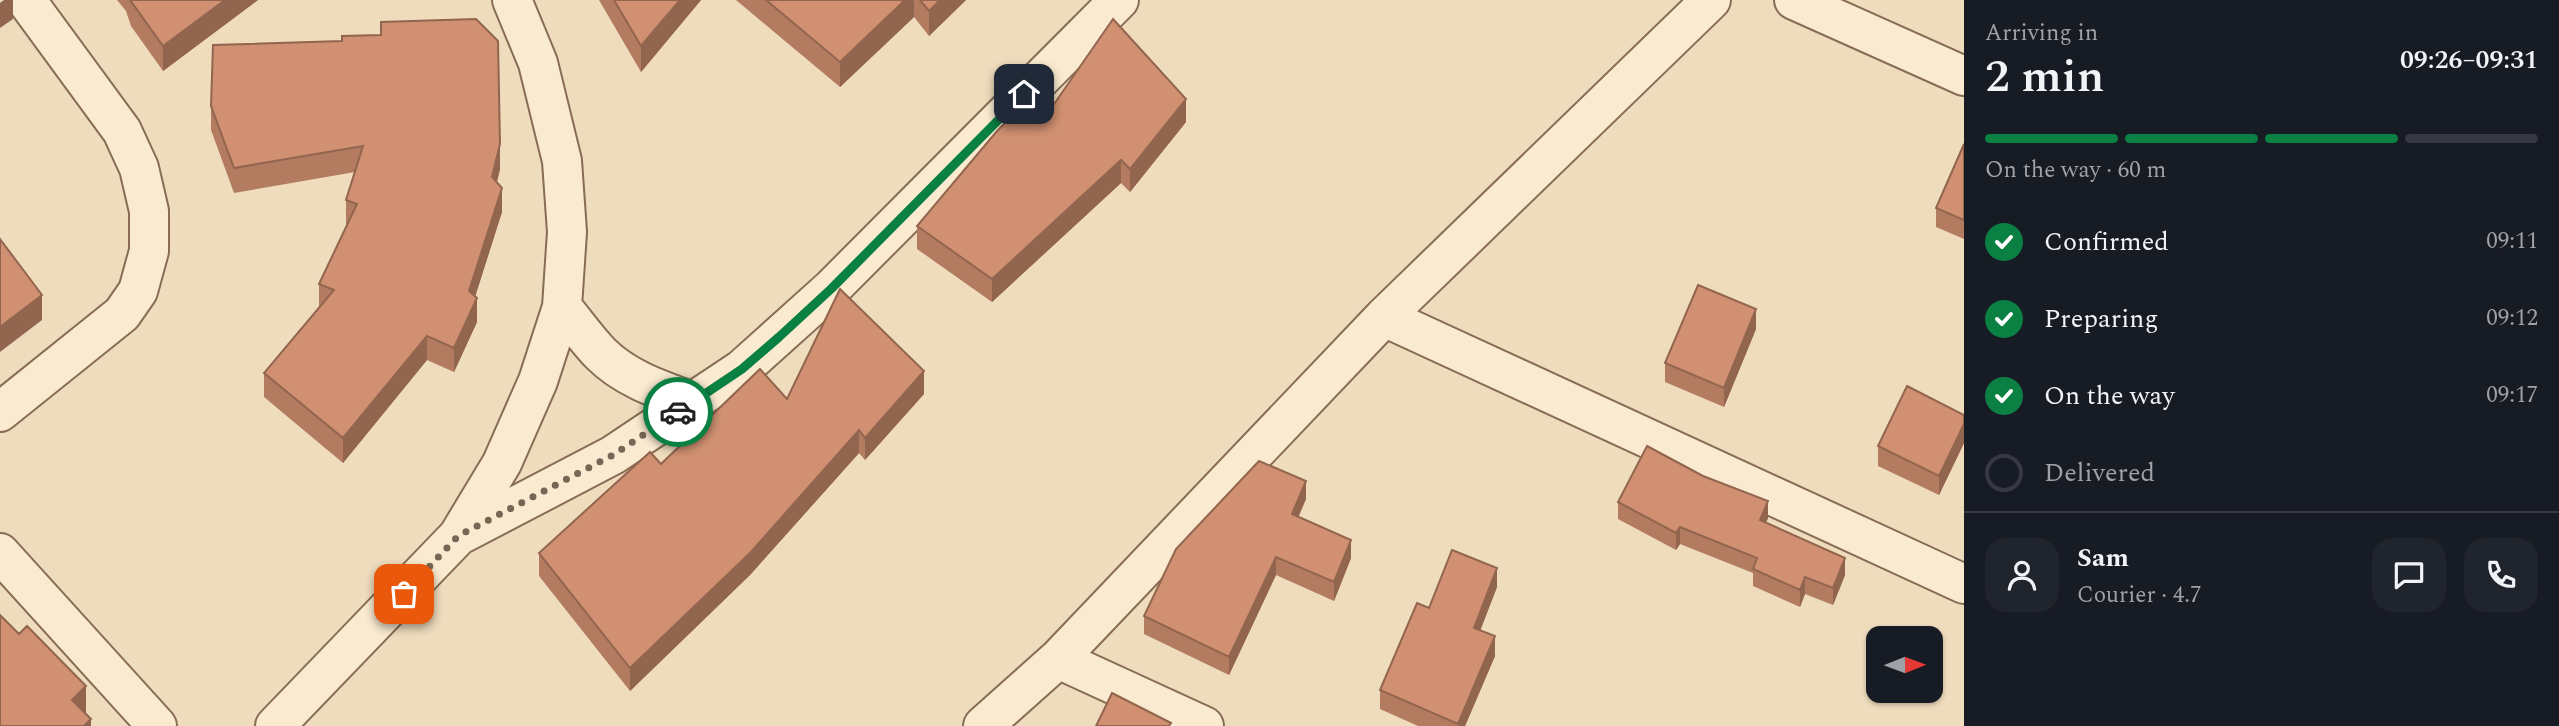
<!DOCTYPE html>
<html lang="en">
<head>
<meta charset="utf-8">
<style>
  :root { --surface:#171b24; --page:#20242c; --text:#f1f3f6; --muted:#9ea1a6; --line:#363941; --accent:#0b8043 }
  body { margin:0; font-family:Spectral,serif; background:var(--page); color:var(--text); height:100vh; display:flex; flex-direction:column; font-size:26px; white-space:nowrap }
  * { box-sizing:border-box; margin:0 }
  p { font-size:23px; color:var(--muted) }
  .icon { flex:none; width:38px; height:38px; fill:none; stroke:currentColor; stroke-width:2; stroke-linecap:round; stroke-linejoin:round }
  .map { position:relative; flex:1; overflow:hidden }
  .side { display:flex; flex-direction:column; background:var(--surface); width:595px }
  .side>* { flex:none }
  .needle { width:46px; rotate:89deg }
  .fabs { position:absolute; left:1866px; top:626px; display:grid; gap:14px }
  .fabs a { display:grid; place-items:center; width:77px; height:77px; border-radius:14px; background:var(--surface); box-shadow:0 2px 5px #0004; font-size:35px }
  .pin { position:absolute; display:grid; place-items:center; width:60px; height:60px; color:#fff; margin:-30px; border-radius:14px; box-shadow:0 4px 10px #0006 }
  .courier { position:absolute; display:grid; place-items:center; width:70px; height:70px; margin:-35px; border:5px solid #0b8043; border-radius:50%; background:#fff; color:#222; box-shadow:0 2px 9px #0007 }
  .summary em { font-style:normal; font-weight:600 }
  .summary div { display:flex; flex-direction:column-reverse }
  .summary { display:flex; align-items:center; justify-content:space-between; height:119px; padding:0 21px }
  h1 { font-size:46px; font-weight:600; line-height:52px }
  .bar { display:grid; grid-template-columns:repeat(4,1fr); gap:10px 7px; align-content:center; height:84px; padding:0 21px }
  .bar i { height:9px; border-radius:5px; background:var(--line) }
  .bar .current { background:var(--accent) }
  .bar p { grid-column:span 4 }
  .line { display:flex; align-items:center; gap:18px; padding:0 21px; border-top:2px solid var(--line) }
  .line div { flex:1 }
  .round { display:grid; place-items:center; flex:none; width:74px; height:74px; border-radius:21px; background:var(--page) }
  ol { padding:0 21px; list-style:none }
  li { display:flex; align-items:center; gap:21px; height:77px }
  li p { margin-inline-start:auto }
  li .icon { padding:7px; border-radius:50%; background:var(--accent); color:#fff; stroke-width:4 }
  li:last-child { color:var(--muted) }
  li i { width:38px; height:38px; border:4px solid var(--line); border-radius:50% }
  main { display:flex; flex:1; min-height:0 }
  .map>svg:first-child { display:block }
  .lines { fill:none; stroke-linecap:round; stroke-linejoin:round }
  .street-casing { stroke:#886c55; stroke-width:42 }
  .street { stroke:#faead0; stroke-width:38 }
  .wall { fill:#b37c61 }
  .shaded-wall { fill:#92654f }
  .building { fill:#d09071; stroke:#92654f; stroke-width:2 }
  .done { stroke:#776654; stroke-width:7; stroke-dasharray:0 12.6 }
  .route { stroke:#0b8043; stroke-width:9 }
</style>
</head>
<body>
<main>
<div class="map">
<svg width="1964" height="726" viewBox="0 0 1964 726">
  <rect width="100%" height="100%" fill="#efdcbd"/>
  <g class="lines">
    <g class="street-casing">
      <path id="street" d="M 1794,0 L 1964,76
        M 562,307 C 575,322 587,340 601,354 C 626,379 661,390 693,402
        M 1384,317 L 1964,584
        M 0,412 L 122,314 L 138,291 L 149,251 L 149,211 L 139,168 L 122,131 L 26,0
        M 458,536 L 613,455 L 742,369 L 831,289 L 1119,0
        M 0,553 L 157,726
        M 1058,659 L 1204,726
        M 275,726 L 458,536 L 502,463 L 538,381 L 562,307 L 567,232 L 562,161 L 538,63 L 512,0
        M 983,726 L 1058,659 L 1384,317 L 1711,0"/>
    </g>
    <use href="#street" class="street"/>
  </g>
  <path class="wall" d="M 117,0 L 258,0 L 163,71 L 131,26 L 126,11 Z
    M 599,0 L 701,0 L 641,72 Z
    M 736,0 L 966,0 L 929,36 L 914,17 L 840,87 Z
    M 211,106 L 500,169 L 497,182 L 502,212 L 475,296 L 477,322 L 454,372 L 427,360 L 343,463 L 264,397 L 264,373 L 319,308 L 319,284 L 347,225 L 346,225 L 346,200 L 355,172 L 234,193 L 211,130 Z
    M 1043,120 L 1186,122 L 1130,192 L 1121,183 L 992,302 L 917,249 L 917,226 Z
    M 1964,144 L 1964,239 L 1936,227 L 1936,208 Z
    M 1756,329 L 1724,407 L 1665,382 L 1665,363 Z
    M 924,394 L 865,460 L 859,453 L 750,575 L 630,691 L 539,576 L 539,553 L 661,464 L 787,399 Z
    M 1964,415 L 1964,443 L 1939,495 L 1878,466 L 1878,446 Z
    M 1306,499 L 1298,517 L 1351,558 L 1334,601 L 1276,575 L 1229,675 L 1144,634 L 1144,616 Z
    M 1618,502 L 1768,518 L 1766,522 L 1845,575 L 1833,605 L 1805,594 L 1800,607 L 1753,586 L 1753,573 L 1680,544 L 1676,550 L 1618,519 Z
    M 1497,587 L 1480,630 L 1495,656 L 1465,726 L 1418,726 L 1380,709 L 1380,690 Z"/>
  <path class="shaded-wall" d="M 4,0 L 13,0 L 13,19 L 0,28 L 0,3 Z
    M 225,0 L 258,0 L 163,71 L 163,46 Z
    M 680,0 L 701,0 L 641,72 L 641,46 Z
    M 905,0 L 914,0 L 914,17 L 840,87 L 840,62 Z
    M 940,0 L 966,0 L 929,36 L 929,11 Z
    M 1186,99 L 1186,122 L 1130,192 L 1130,169 Z
    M 500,144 L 500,169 L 492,201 L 492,177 Z
    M 1121,160 L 1121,183 L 992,302 L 992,279 Z
    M 502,188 L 502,212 L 470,313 L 477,298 L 477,322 L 454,372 L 454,348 L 469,291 Z
    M 42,295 L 42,320 L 0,352 L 0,327 Z
    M 1756,309 L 1756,329 L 1724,407 L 1724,388 Z
    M 427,336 L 427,360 L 343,463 L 343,438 Z
    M 924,371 L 924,394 L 865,460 L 865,438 Z
    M 1964,424 L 1964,443 L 1939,495 L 1939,476 Z
    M 859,430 L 859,453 L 750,575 L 630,691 L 630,668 Z
    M 1306,481 L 1306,499 L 1292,532 L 1292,514 Z
    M 1768,501 L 1768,518 L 1760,537 L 1760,520 Z
    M 1680,527 L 1680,544 L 1676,550 L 1676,533 Z
    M 1351,540 L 1351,558 L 1334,601 L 1334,582 Z
    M 1276,557 L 1276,575 L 1229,675 L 1229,657 Z
    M 1845,558 L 1845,575 L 1833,605 L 1833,588 Z
    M 1497,568 L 1497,587 L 1474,647 L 1474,628 Z
    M 1805,577 L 1805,594 L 1800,607 L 1800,590 Z
    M 1495,636 L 1495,656 L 1465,726 L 1458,726 Z
    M 86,686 L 86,712 L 72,726 L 72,700 Z
    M 91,719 L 91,726 L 84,726 Z"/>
  <path class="building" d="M 130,0 L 225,0 L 163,46 Z
    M 614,0 L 680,0 L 641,46 Z
    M 766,0 L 905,0 L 840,62 Z
    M 920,0 L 940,0 L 929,11 Z
    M 476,19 L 498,41 L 500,144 L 492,177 L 502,188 L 469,291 L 477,298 L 454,348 L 427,336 L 343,438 L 264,373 L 334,290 L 319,284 L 357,204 L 346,200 L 363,146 L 234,168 L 211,106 L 213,45 L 342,41 L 342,36 L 381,35 L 381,22 Z
    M 1113,19 L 1186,99 L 1130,169 L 1121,160 L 992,279 L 917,226 L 997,131 L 1026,102 L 1043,120 Z
    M 1964,144 L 1964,220 L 1936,208 Z
    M 0,239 L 42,295 L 0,327 Z
    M 1698,285 L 1756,309 L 1724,388 L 1665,363 Z
    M 840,289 L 924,371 L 865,438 L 859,430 L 750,553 L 630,668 L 539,553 L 650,452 L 661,464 L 760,369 L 787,399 Z
    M 1907,386 L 1964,415 L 1964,424 L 1939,476 L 1878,446 Z
    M 1647,446 L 1703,476 L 1768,501 L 1760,520 L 1845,558 L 1833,588 L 1805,577 L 1800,590 L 1753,569 L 1757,558 L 1680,527 L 1676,533 L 1618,502 Z
    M 1259,461 L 1306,481 L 1292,514 L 1351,540 L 1334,582 L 1276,557 L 1229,657 L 1144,616 L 1176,549 Z
    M 1452,550 L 1497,568 L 1474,628 L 1495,636 L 1458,724 L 1380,690 L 1417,603 L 1429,608 Z
    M 0,615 L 19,634 L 27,626 L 86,686 L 72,700 L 91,719 L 84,726 L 0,726 Z
    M 1112,693 L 1171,723 L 1169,726 L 1096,726 Z"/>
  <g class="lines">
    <path class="done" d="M 404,594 L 458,536 L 613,455 L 678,412"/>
    <path class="route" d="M 678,412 L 742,369 L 779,337 L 831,289 L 1024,94"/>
  </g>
</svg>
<div class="fabs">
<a><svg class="needle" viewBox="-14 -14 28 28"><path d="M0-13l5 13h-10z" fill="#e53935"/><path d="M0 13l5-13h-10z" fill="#9ea1a6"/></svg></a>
</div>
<div class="pin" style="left:404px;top:594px;background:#ea580c"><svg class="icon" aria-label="bag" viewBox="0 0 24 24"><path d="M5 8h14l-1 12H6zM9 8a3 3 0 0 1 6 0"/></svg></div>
<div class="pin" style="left:1024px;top:94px;background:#1f2937"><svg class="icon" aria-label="home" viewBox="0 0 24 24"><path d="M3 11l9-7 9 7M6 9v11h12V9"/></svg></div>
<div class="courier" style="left:678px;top:412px"><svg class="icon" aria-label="car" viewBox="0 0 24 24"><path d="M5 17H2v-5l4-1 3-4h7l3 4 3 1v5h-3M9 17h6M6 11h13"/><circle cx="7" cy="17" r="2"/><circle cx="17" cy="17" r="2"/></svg></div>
</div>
<section class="side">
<div class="summary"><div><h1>2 min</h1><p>Arriving in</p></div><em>09:26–09:31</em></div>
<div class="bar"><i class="current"></i><i class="current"></i><i class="current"></i><i></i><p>On the way · 60 m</p></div>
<ol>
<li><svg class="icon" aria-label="check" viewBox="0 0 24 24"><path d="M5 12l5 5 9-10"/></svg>Confirmed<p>09:11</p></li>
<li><svg class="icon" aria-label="check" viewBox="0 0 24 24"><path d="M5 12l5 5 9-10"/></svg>Preparing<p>09:12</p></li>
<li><svg class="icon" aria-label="check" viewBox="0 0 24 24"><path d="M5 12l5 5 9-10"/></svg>On the way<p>09:17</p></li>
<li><i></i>Delivered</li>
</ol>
<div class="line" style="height:126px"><a class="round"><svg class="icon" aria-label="person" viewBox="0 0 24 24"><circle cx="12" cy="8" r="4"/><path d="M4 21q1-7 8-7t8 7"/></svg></a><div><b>Sam</b><p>Courier · 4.7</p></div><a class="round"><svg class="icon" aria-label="chat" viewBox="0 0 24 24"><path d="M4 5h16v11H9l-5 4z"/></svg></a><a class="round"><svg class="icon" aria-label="phone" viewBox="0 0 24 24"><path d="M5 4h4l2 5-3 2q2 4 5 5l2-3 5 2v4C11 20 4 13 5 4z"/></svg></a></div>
</section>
</main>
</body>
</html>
